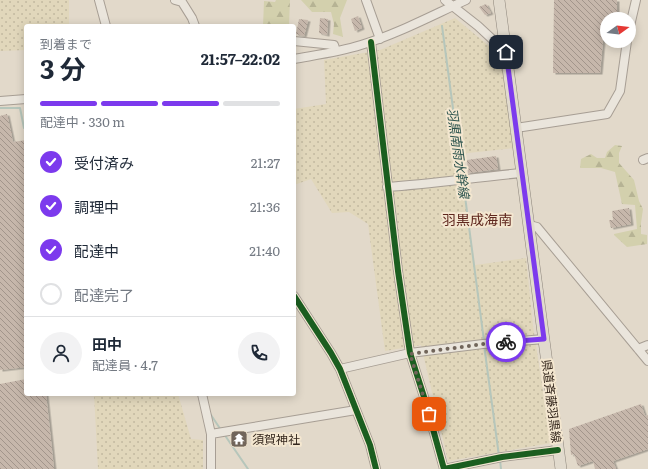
<!DOCTYPE html>
<html lang="ja">
<head>
<meta charset="utf-8">
<style>
  :root { --surface:#fff; --page:#f2f2f3; --text:#1f2937; --muted:#747a83; --line:#e0e1e3; --accent:#7c3aed }
  body { margin:0; font-family:Literata,"Noto Sans JP",serif; background:var(--page); color:var(--text); height:100vh; display:flex; flex-direction:column; font-size:15px; white-space:nowrap }
  * { box-sizing:border-box; margin:0 }
  p { font-size:13px; color:var(--muted) }
  .icon { flex:none; width:22px; height:22px; fill:none; stroke:currentColor; stroke-width:2; stroke-linecap:round; stroke-linejoin:round }
  .map { position:relative; flex:1; overflow:hidden }
  .sheet { position:absolute; left:24px; top:24px; width:272px; height:372px; display:flex; flex-direction:column; background:var(--surface); border-radius:4px; box-shadow:0 2px 10px #0003 }
  .sheet>* { flex:none }
  .needle { width:26px; rotate:75deg }
  .tools { position:absolute; left:600px; top:12px; display:grid; gap:8px }
  .tools a { display:grid; place-items:center; width:36px; height:36px; border-radius:50%; background:var(--surface); box-shadow:0 2px 10px #0003; font-size:20px }
  .pin { position:absolute; display:grid; place-items:center; width:34px; height:34px; color:#fff; margin:-17px; border-radius:8px; box-shadow:0 2px 6px #0006 }
  .courier { position:absolute; display:grid; place-items:center; width:40px; height:40px; margin:-20px; border:3px solid #7c3aed; border-radius:50%; background:#fff; color:#222; box-shadow:0 1px 5px #0007 }
  .head em { font-style:normal; font-weight:700 }
  .head div { display:flex; flex-direction:column-reverse }
  .head { display:flex; align-items:center; justify-content:space-between; height:68px; padding:0 16px }
  h1 { font-size:26px; font-weight:700; line-height:30px }
  .bar { display:grid; grid-template-columns:repeat(4,1fr); gap:6px 4px; align-content:center; height:48px; padding:0 16px }
  .bar i { height:5px; border-radius:3px; background:var(--line) }
  .bar .on { background:var(--accent) }
  .bar p { grid-column:span 4 }
  .line { display:flex; align-items:center; gap:10px; padding:0 16px; border-top:1px solid var(--line) }
  .line div { flex:1 }
  .round { display:grid; place-items:center; flex:none; width:42px; height:42px; border-radius:21px; background:var(--page) }
  ol { padding:0 16px; list-style:none }
  li { display:flex; align-items:center; gap:12px; height:44px }
  li p { margin-inline-start:auto }
  li .icon { padding:4px; border-radius:50%; background:var(--accent); color:#fff; stroke-width:4 }
  li:last-child { color:var(--muted) }
  li i { width:22px; height:22px; border:2px solid var(--line); border-radius:50% }
  .map>svg:first-child { display:block }
  .farmland { fill:url(#farmland-dots) }
  .forest { fill:url(#forest-firs) }
  .lines { fill:none; stroke-linecap:round; stroke-linejoin:round }
  .stream { stroke:#b6c6bb; stroke-width:2 }
  .building { fill:url(#building-back-hatch); filter:url(#shadow) }
  .minor-casing { stroke:#a79e94; stroke-width:10 }
  .major-casing { stroke:#8c847a; stroke-width:12 }
  .minor { stroke:#eae5dc; stroke-width:8 }
  .major { stroke:#e1dacd; stroke-width:11 }
  .cycleway-casing { stroke:#f4e7d0; stroke-width:8 }
  .cycleway { stroke:#1b5e20; stroke-width:6 }
  .done { stroke:#71655a; stroke-width:4; stroke-dasharray:0 7.2 }
  .route { stroke:#7c3aed; stroke-width:5 }
  .labels { text-anchor:middle; dominant-baseline:central; stroke-width:4; stroke-linejoin:round; paint-order:stroke }
  .street-label { font-size:12px; fill:#34271d; stroke:#f4e7d0 }
  .poi-label { font-size:12px; fill:#34271d; stroke:#f4e7d0; text-anchor:start }
  .water-label { font-size:13px; font-style:italic; fill:#2d544e; stroke:#f4e7d0 }
  .quarter-label { font-size:14px; fill:#5f271e; stroke:#f4e7d0 }
</style>
</head>
<body>
<div class="map">
<svg width="648" height="469" viewBox="0 0 648 469">
  <defs>
    <pattern id="farmland-dots" width="8" height="8" patternUnits="userSpaceOnUse"><rect width="8" height="8" fill="#e1d7bb"/><path d="M2 2h.1M6 6h.1" fill="none" stroke="#c2b9a0" stroke-width="1.8" stroke-linecap="round"/></pattern>
    <pattern id="forest-firs" width="22" height="20" patternUnits="userSpaceOnUse"><rect width="22" height="20" fill="#d3d0ad"/><path d="M5 1l3.5 6h-7zM16 11l3.5 6h-7z" fill="#b6b394"/></pattern>
    <pattern id="building-back-hatch" width="6" height="6" patternUnits="userSpaceOnUse"><rect width="6" height="6" fill="#c6b7ab"/><path d="M-1 5l2 2M0 0l6 6M5-1l2 2" fill="none" stroke="#a2958b"/></pattern>
    <filter id="shadow"><feDropShadow dx="2.5" dy="1.5" stdDeviation="0" flood-color="#0004"/></filter>
  </defs>
  <rect width="100%" height="100%" fill="#e2d9ca"/>
  <path class="farmland" d="M 0,0 L 69,0 L 69,26 L 26,26 L 26,50 L 0,51 Z
    M 455,18 L 500,55 L 514,148 L 459,154 L 475,265 L 526,258 L 533,326 L 551,443 L 448,461 L 421,345 L 385,351 L 368,224 L 349,212 L 332,213 L 311,179 L 294,185 L 294,109 L 326,104 L 324,60 L 380,50 Z
    M 94,394 L 178,394 L 191,439 L 203,440 L 203,469 L 98,469 Z"/>
  <path class="forest" d="M 276,0 L 290,0 L 289,26 L 263,26 L 264,1 L 275,2 Z
    M 301,0 L 347,0 L 340,18 L 343,37 L 333,34 L 334,24 L 331,12 L 312,12 Z
    M 615,145 L 622,146 L 619,153 L 619,163 L 634,180 L 639,201 L 643,209 L 641,223 L 641,234 L 647,235 L 647,244 L 627,247 L 614,235 L 614,234 L 637,229 L 635,205 L 622,204 L 615,172 L 601,168 L 580,168 L 581,159 L 591,154 L 597,158 L 605,158 L 607,152 Z"/>
  <g class="lines">
    <path class="stream" d="M 442,26 L 462,176
      M 0,108 L 20,108 L 24,128 L 26,128
      M 463,181 L 484,341
      M 484,345 L 499,456
      M 209,412 L 221,430
      M 224,434 L 248,469
      M 500,460 L 501,469"/>
  </g>
  <path class="building" d="M 554,0 L 617,0 L 617,17 L 605,18 L 600,73 L 553,73 Z
    M 486,4 L 491,13 L 485,15 L 479,7 Z
    M 358,16 L 362,28 L 355,31 L 351,19 Z
    M 320,18 L 328,19 L 327,35 L 319,33 Z
    M 299,19 L 308,20 L 304,36 L 296,34 Z
    M 7,114 L 13,142 L 26,140 L 26,367 L 0,370 L 0,116 Z
    M 496,156 L 498,169 L 468,173 L 467,160 Z
    M 629,208 L 631,224 L 611,228 L 609,220 L 613,220 L 612,211 Z
    M 26,379 L 26,394 L 46,394 L 54,469 L 0,469 L 0,384 Z
    M 641,404 L 645,416 L 648,415 L 648,449 L 613,461 L 616,469 L 595,469 L 593,461 L 578,466 L 574,454 L 571,455 L 569,429 Z"/>
  <g class="lines">
    <g class="minor-casing">
      <path id="minor" d="M 99,0 L 106,26
        M 175,0 L 182,2 L 192,18 L 195,26
        M 366,0 L 380,39
        M 445,0 L 478,26 L 506,52
        M 629,30 L 636,0
        M 294,41 L 334,45 L 336,51
        M 371,42 L 398,271 L 410,353 L 425,400 L 444,469 L 502,457 L 558,450
        M 294,59 C 316,55 339,52 361,45 C 397,34 431,16 466,0
        M 0,101 L 26,99
        M 516,128 L 607,114 L 620,91 L 627,41
        M 643,160 L 648,158
        M 387,187 C 432,184 477,177 522,173
        M 529,225 L 537,227 L 648,361
        M 294,296 L 331,353 L 340,369 L 370,445 L 376,469
        M 638,349 L 648,345
        M 340,369 L 410,353 L 483,344 L 544,339
        M 202,394 L 211,434 L 211,469
        M 211,434 L 356,410"/>
    </g>
    <g class="major-casing">
      <path id="major" d="M 499,0 L 561,469"/>
    </g>
    <use href="#minor" class="minor"/>
    <use href="#major" class="major"/>
    <g class="cycleway-casing">
      <path id="cycleway" d="M 371,42 L 398,271 L 410,353 L 425,400 L 444,469 L 502,457 L 558,450
        M 294,296 L 331,353 L 340,369 L 370,445 L 376,469"/>
    </g>
    <use href="#cycleway" class="cycleway"/>
  </g>
  <g class="lines">
    <path class="done" d="M 429,414 L 410,354 L 483,344 L 506,342"/>
    <path class="route" d="M 506,52 L 544,339 L 506,342"/>
  </g>
  <defs>
    <g id="temple-square" transform="scale(0.9)"><rect x="-9" y="-9" width="18" height="18" rx="4" fill="#71655a" stroke="#f4e7d0"/><path d="M0-6L5-2H3V0L6.5 2.5H4V6H1.5V3h-3V6H-4V2.5H-6.5L-3 0V-2H-5Z" fill="#fff"/></g>
  </defs>
  <g fill-rule="evenodd">
    <use href="#temple-square" x="239" y="439"/>
  </g>
  <g class="labels">
    <g class="street-label">
      <text transform="translate(552 401) rotate(83)">県道斉藤羽黒線</text>
    </g>
    <g class="poi-label">
      <text x="252" y="439">須賀神社</text>
    </g>
    <g class="water-label">
      <text transform="translate(459 153) rotate(82)">羽黒南雨水幹線</text>
    </g>
    <g class="quarter-label">
      <text x="477" y="219">羽黒成海南</text>
    </g>
  </g>
</svg>
<div class="tools">
<a><svg class="needle" viewBox="-14 -14 28 28"><path d="M0-13l5 13h-10z" fill="#e53935"/><path d="M0 13l5-13h-10z" fill="#747a83"/></svg></a>
</div>
<div class="pin" style="left:429px;top:414px;background:#ea580c"><svg class="icon" aria-label="bag" viewBox="0 0 24 24"><path d="M5 8h14l-1 12H6zM9 8a3 3 0 0 1 6 0"/></svg></div>
<div class="pin" style="left:506px;top:52px;background:#1f2937"><svg class="icon" aria-label="home" viewBox="0 0 24 24"><path d="M3 11l9-7 9 7M6 9v11h12V9"/></svg></div>
<div class="courier" style="left:506px;top:342px"><svg class="icon" aria-label="bike" viewBox="0 0 24 24"><circle cx="6" cy="16" r="4"/><circle cx="18" cy="16" r="4"/><path d="M6 16l4-8h5l3 8M10 8l3 8H6M13 5h3"/></svg></div>
<section class="sheet">
<div class="head"><div><h1>3 分</h1><p>到着まで</p></div><em>21:57–22:02</em></div>
<div class="bar"><i class="on"></i><i class="on"></i><i class="on"></i><i></i><p>配達中 · 330 m</p></div>
<ol>
<li><svg class="icon" aria-label="check" viewBox="0 0 24 24"><path d="M5 12l5 5 9-10"/></svg>受付済み<p>21:27</p></li>
<li><svg class="icon" aria-label="check" viewBox="0 0 24 24"><path d="M5 12l5 5 9-10"/></svg>調理中<p>21:36</p></li>
<li><svg class="icon" aria-label="check" viewBox="0 0 24 24"><path d="M5 12l5 5 9-10"/></svg>配達中<p>21:40</p></li>
<li><i></i>配達完了</li>
</ol>
<div class="line" style="height:72px"><a class="round"><svg class="icon" aria-label="person" viewBox="0 0 24 24"><circle cx="12" cy="8" r="4"/><path d="M4 21q1-7 8-7t8 7"/></svg></a><div><b>田中</b><p>配達員 · 4.7</p></div><a class="round"><svg class="icon" aria-label="phone" viewBox="0 0 24 24"><path d="M5 4h4l2 5-3 2q2 4 5 5l2-3 5 2v4C11 20 4 13 5 4z"/></svg></a></div>
</section>
</div>
</body>
</html>
